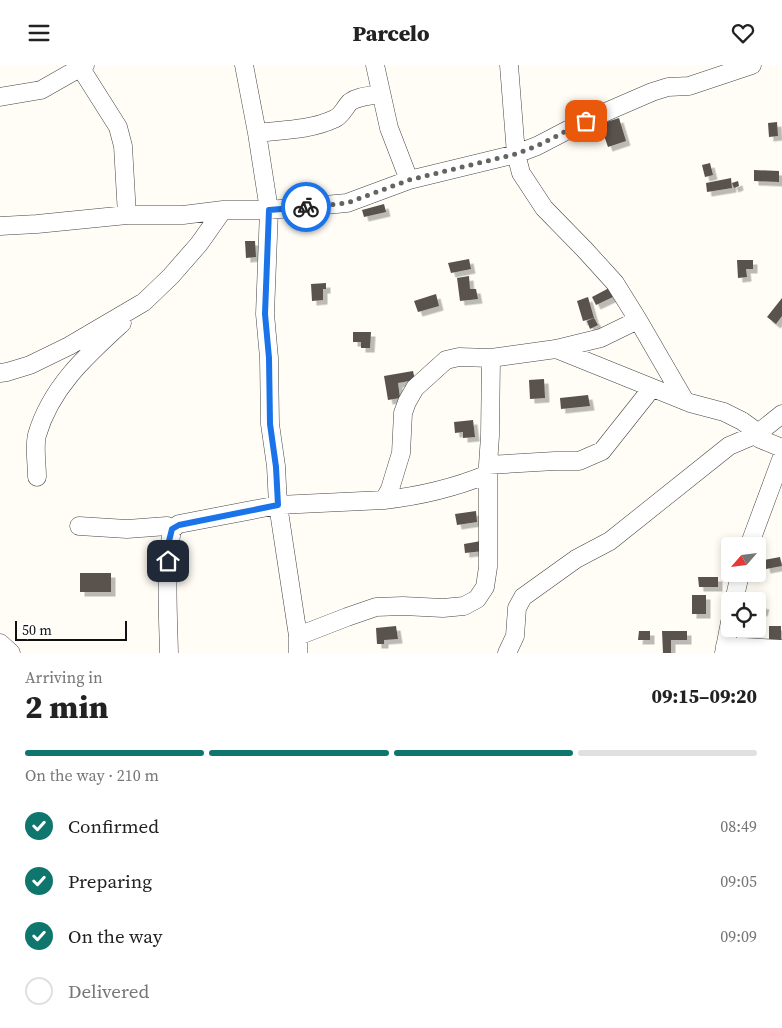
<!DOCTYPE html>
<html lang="en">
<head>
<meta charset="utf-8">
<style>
  :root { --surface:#fff; --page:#f6f6f6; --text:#222; --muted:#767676; --line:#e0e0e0; --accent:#0f766e }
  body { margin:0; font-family:"Source Serif 4",serif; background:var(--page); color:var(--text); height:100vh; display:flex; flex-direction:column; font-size:19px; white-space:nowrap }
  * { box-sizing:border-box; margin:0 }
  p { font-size:16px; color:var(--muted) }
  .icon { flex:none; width:28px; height:28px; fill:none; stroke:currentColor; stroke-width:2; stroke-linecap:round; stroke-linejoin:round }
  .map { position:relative; height:588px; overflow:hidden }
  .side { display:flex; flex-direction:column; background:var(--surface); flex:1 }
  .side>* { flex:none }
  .needle { width:32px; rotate:242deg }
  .fabs { position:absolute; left:721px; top:472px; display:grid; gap:10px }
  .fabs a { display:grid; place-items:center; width:45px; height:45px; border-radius:5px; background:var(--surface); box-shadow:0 2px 8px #0003; font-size:25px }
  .scale { position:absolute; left:15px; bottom:12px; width:112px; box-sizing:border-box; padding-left:5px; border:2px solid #111; border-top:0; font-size:14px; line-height:18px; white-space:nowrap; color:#111; -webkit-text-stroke:4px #fff; paint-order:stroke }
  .pin { position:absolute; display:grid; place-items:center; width:42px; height:42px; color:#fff; margin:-21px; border-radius:10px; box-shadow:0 2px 8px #0006 }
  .courier { position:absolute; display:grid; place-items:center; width:50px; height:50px; margin:-25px; border:4px solid #1a73e8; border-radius:50%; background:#fff; color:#222; box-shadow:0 1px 6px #0007 }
  .overview em { font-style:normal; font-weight:800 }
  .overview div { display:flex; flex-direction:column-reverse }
  .overview { display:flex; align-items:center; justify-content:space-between; height:85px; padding:0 25px }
  h1 { font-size:32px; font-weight:800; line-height:38px }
  .bar { display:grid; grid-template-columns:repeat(4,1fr); gap:8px 5px; align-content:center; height:60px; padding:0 25px }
  .bar i { height:6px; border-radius:4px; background:var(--line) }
  .bar .selected { background:var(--accent) }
  .bar p { grid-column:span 4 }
  ol { padding:0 25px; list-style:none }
  li { display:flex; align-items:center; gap:15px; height:55px }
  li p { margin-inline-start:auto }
  li .icon { padding:5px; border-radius:50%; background:var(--accent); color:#fff; stroke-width:4 }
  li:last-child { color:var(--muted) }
  li i { width:28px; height:28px; border:2px solid var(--line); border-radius:50% }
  header { display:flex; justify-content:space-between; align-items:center; height:65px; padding:0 25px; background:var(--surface); font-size:22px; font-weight:800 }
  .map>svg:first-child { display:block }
  .building { fill:#5a524d; filter:url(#shadow) }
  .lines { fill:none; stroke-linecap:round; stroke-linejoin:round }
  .minor-casing { stroke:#444; stroke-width:19 }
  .minor { stroke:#fff; stroke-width:18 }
  .done { stroke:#646461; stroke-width:5; stroke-dasharray:0 9 }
  .route { stroke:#1a73e8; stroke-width:6 }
</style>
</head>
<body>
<header><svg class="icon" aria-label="menu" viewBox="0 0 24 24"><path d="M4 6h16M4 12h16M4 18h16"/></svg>Parcelo<svg class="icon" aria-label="heart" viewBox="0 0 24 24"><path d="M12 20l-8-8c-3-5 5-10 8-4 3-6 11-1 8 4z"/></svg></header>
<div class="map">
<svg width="782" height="588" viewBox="0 0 782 588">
  <defs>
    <filter id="shadow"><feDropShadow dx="4.5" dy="4.5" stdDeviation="0" flood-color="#0004"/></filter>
  </defs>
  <rect width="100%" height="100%" fill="#fffdf5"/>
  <path class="building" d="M 619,53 L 626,76 L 608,82 L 600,59 Z
    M 777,57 L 778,71 L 769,72 L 768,58 Z
    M 710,98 L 713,110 L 705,112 L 702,100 Z
    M 754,105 L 779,106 L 779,117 L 754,116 Z
    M 731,113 L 732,123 L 707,127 L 706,118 Z
    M 738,116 L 739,121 L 734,123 L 732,118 Z
    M 384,139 L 386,147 L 364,152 L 362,145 Z
    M 245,176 L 255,176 L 256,192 L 246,193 Z
    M 469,194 L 471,204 L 451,208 L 448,198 Z
    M 737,195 L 753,195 L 753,204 L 746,204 L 747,212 L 738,213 Z
    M 469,211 L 470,224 L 476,224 L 478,234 L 460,236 L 457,213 Z
    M 326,218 L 326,224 L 323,224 L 323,235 L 312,236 L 311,219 Z
    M 611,222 L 615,231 L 596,240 L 592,232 Z
    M 436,229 L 439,241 L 418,247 L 414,236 Z
    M 588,232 L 594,253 L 583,256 L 577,236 Z
    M 782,233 L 782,251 L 776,259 L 767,252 Z
    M 594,253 L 598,260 L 590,264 L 587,256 Z
    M 353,267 L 371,267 L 370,283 L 361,283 L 361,277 L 353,277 Z
    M 413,306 L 415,315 L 398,318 L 400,333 L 388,335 L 384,311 Z
    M 544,314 L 545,333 L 530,334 L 529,315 Z
    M 588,330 L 590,341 L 561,344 L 560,333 Z
    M 473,355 L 475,372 L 463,373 L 463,367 L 455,368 L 454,357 Z
    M 476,446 L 477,457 L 457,460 L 455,449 Z
    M 481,476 L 483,486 L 465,488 L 464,479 Z
    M 780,492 L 782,501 L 766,504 L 764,495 Z
    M 80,508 L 111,508 L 111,527 L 80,527 Z
    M 698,512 L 718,512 L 718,522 L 699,522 Z
    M 692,530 L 706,530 L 706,549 L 692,549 Z
    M 758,539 L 765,540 L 763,547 L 758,546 Z
    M 396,561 L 398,574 L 384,575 L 384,579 L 377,579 L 376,563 Z
    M 769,561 L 781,561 L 781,575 L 769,575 Z
    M 639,566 L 650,566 L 650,575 L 638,575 Z
    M 662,566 L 687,566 L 687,575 L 671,575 L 671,588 L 663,588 Z"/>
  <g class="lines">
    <g class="minor-casing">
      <path id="minor" d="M 244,0 L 257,68 L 269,145 L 265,249 L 269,293 L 270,359 L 276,401 L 278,440 L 298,571 L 298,588
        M 375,0 L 389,63 L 409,115
        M 509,0 L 516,89 L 521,108 L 544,143 L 585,185 L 615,218 L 638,255 L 685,336
        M 80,2 L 118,62 L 123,81 L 127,150
        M 0,32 L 41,25 L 85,0
        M 257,68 C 282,65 311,65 334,54 C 342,51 344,43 350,37 C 358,31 370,31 380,29
        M 0,161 L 37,159 L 127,150 L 183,150 L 223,145 L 269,145 L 347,138 L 409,115 L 516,89 L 537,81 L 585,56 L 652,27 L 668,22 L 689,21 L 752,0
        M 556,284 L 690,338 L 724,347 L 742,356 L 753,364 L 760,374 L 782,383
        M 0,308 L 7,307 L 30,300 L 69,281 L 144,237 L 171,211 L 199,179 L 223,145
        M 488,400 L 555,396 L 579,396 L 602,386 L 652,323
        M 37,412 C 37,399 34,382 37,370 C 51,322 87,290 122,258
        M 384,435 C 420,431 454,423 488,409
        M 79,461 L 127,464 L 167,461 L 172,464
        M 749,481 L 782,392
        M 734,536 L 740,509
        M 298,571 L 347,552 L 376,542 L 403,541 L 443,543 L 464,541 L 477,534 L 485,522 L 488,502 L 488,400 L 490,371 L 491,293
        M 0,578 L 11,588
        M 725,581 L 782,584
        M 169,588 C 168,547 165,505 172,464 L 179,459 L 278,440 L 384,435 L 390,424 L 401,388 L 403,348 L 407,337 L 415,323 L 446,295 L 459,292 L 491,293 L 556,284 L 601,273 L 638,255
        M 507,588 L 515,571 L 517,543 L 523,532 L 576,494 L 610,476 L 729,381 L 757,369 L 782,349
        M 724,588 L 730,557"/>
    </g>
    <use href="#minor" class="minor"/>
  </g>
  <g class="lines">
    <path class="done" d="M 306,142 L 347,138 L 409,115 L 516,89 L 537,81 L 586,56"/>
    <path class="route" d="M 168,496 L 168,480 L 172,464 L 179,460 L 278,440 L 276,402 L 270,359 L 269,293 L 265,249 L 269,145 L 306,142"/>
  </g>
</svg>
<div class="fabs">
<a><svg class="needle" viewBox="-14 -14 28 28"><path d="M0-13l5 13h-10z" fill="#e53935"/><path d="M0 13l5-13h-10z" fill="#767676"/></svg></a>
<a><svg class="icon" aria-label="locate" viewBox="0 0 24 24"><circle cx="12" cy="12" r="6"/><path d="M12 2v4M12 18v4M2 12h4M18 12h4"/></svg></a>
</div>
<div class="scale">50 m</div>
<div class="pin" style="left:586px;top:56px;background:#ea580c"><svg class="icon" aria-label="bag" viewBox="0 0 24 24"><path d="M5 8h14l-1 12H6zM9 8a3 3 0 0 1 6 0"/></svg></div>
<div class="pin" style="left:168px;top:496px;background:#1f2937"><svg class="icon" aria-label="home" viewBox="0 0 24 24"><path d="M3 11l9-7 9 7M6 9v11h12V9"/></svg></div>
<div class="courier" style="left:306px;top:142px"><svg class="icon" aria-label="bike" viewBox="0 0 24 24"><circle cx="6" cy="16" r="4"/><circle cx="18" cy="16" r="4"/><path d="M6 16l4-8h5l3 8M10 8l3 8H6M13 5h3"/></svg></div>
</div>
<section class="side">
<div class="overview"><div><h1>2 min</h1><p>Arriving in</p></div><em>09:15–09:20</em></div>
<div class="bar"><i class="selected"></i><i class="selected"></i><i class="selected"></i><i></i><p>On the way · 210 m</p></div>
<ol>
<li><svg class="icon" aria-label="check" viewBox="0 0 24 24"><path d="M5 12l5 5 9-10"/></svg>Confirmed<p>08:49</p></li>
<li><svg class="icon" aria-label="check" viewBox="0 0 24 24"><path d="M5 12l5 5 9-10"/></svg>Preparing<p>09:05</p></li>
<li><svg class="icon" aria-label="check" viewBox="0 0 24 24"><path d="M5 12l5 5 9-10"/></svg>On the way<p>09:09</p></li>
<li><i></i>Delivered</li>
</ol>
</section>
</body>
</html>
